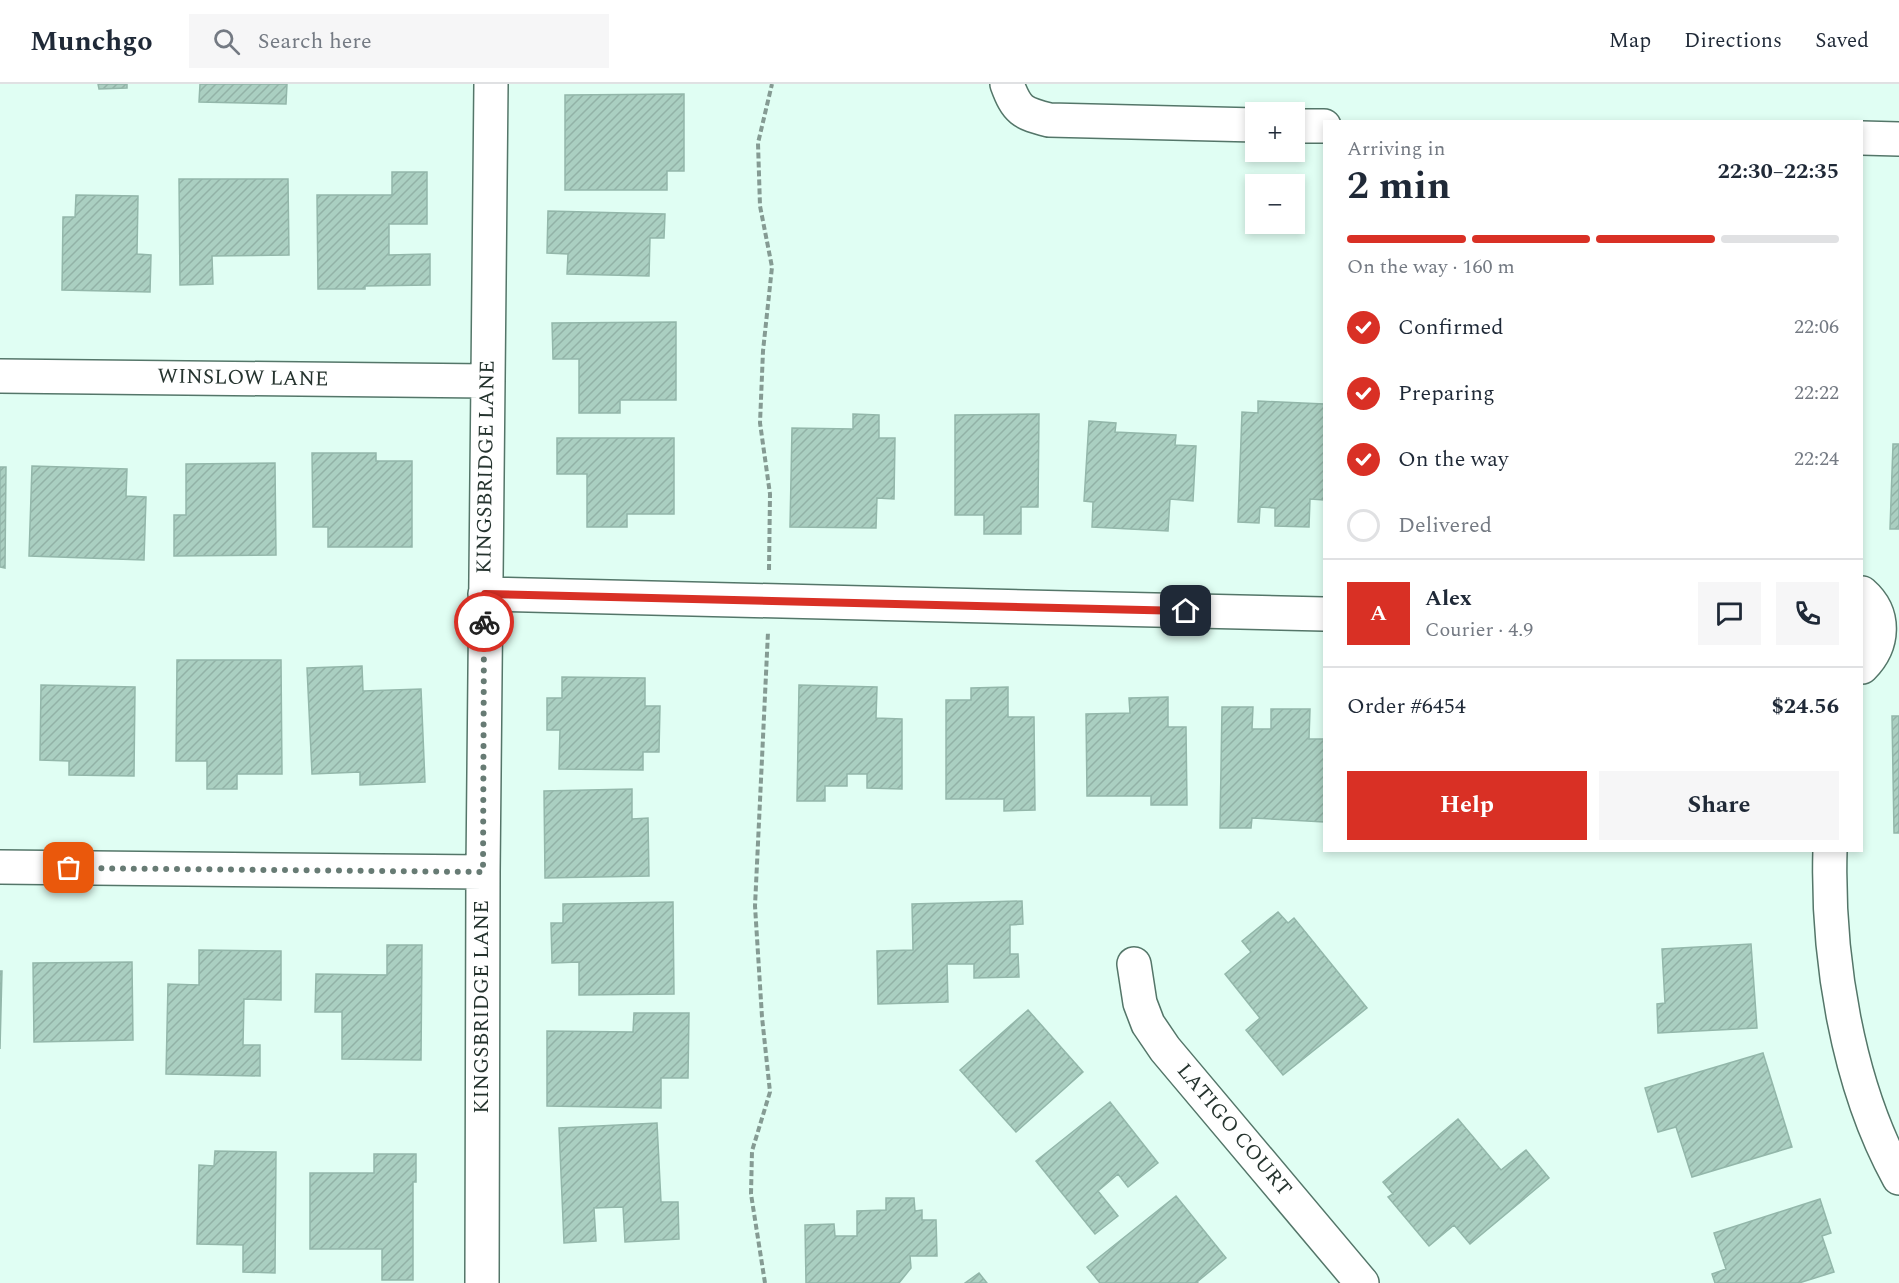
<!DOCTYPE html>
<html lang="en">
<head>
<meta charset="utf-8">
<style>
  :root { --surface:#fff; --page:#f6f6f7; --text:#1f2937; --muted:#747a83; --line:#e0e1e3; --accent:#d93025 }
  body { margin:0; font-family:Spectral,serif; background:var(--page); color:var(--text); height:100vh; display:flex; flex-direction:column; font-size:22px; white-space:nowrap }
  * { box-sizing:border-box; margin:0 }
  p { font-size:20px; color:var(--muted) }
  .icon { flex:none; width:33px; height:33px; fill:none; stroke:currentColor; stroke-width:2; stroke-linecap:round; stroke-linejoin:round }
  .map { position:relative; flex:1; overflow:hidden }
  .drawer { position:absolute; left:1323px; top:36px; width:540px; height:732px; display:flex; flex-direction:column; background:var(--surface); border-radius:0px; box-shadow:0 3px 9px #0003 }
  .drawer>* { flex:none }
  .buttons { position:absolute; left:1245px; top:18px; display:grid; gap:12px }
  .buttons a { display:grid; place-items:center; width:60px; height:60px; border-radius:0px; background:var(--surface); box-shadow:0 3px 9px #0003; font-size:30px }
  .pin { position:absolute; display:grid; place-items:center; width:51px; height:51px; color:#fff; margin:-26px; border-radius:12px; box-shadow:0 3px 9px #0006 }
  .courier { position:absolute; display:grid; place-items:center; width:60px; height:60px; margin:-30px; border:4px solid #d93025; border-radius:50%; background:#fff; color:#222; box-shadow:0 2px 8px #0007 }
  .summary em { font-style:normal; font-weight:700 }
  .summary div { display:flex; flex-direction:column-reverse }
  .summary { display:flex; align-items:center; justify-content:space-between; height:102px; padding:0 24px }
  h1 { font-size:39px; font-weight:700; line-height:45px }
  .bar { display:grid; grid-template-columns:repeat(4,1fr); gap:9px 6px; align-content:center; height:72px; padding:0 24px }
  .bar i { height:8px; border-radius:4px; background:var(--line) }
  .bar .selected { background:var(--accent) }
  .bar p { grid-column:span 4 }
  .line { display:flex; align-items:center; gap:15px; padding:0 24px; border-top:2px solid var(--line) }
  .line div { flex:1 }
  .round { display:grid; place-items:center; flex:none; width:63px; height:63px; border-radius:0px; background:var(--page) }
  ol { padding:0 24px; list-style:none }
  li { display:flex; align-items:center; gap:18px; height:66px }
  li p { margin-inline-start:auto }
  li .icon { padding:6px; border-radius:50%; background:var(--accent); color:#fff; stroke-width:4 }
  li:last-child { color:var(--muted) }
  li i { width:33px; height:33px; border:3px solid var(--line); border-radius:50% }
  .button { display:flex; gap:12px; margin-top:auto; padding:12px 24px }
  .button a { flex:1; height:69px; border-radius:0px; background:var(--accent); color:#fff; font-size:24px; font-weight:700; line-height:69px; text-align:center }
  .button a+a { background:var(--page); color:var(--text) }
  header { display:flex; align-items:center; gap:36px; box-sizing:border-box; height:84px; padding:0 30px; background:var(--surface); border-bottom:2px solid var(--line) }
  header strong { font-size:28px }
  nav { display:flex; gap:33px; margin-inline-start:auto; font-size:21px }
  .search { width:420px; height:54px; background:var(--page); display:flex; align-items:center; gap:15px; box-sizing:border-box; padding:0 21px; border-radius:0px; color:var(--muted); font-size:22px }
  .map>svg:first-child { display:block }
  .building { fill:url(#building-hatch); stroke:#93b7aa; stroke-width:1.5 }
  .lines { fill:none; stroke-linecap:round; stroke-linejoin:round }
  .minor-casing { stroke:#547669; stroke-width:36 }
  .path { stroke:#859b93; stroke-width:4; stroke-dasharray:6 3; stroke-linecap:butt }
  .minor { stroke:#fff; stroke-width:33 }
  .done { stroke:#677b74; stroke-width:6; stroke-dasharray:0 10.8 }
  .route { stroke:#d93025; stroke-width:8 }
  .labels { text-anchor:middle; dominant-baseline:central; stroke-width:6; stroke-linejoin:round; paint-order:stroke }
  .street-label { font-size:21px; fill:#26342f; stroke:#fff }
</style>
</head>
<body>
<header>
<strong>Munchgo</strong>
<div class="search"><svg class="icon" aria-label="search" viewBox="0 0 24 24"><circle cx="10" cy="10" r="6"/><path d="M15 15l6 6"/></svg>Search here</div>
<nav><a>Map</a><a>Directions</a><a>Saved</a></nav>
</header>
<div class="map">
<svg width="1899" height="1199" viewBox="0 0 1899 1199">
  <defs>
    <pattern id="building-hatch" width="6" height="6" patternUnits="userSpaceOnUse" patternTransform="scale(1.5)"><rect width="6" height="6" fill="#aacfc1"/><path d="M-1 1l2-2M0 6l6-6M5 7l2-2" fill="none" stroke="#92b2a6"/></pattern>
  </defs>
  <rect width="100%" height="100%" fill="#e0fef3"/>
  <path class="building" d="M 98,0 L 127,0 L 127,4 L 99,5 Z
    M 200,0 L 287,0 L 286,20 L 199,18 Z
    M 684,10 L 684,87 L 667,87 L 667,106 L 565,106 L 565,11 Z
    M 392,88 L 427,88 L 427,140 L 389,140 L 389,171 L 430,170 L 430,201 L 365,202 L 365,205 L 318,205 L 317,111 L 392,111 Z
    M 179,95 L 288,95 L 289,171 L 212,172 L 213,200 L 180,201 Z
    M 76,111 L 138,112 L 137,170 L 151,171 L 150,208 L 62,206 L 63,133 L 75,133 Z
    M 548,127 L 665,130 L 664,154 L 650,154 L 649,192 L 567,190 L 568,170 L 547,169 Z
    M 676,238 L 676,316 L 620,316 L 620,329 L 579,329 L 579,275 L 553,275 L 552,239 Z
    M 1258,317 L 1324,320 L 1324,416 L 1310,415 L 1309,443 L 1275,442 L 1275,424 L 1260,423 L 1259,439 L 1238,438 L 1242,328 L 1258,329 Z
    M 853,330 L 879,331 L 879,354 L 895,354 L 894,415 L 877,414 L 876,444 L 790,443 L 792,344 L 853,345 Z
    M 1039,330 L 1038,423 L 1021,423 L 1021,450 L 984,450 L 984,431 L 955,431 L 955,331 Z
    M 1089,337 L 1116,339 L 1115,348 L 1176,351 L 1175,361 L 1196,362 L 1193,417 L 1170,415 L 1168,447 L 1092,443 L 1093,418 L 1084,417 Z
    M 557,354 L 674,354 L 674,430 L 627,430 L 627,443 L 587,443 L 587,390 L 557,390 Z
    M 1893,360 L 1899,360 L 1899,445 L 1890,445 Z
    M 312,369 L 376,369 L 376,377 L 412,377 L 412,463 L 328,463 L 328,443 L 313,443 Z
    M 275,379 L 276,471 L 174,472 L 174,431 L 186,431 L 186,380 Z
    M 32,382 L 127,385 L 126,412 L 146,413 L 144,476 L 29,472 Z
    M 0,383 L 6,383 L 5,484 L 0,483 Z
    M 177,576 L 281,576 L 282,690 L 237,690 L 237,705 L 207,705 L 207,677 L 176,677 Z
    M 362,582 L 363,607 L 421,605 L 425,698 L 360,701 L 360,688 L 312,690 L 307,584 Z
    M 562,593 L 645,594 L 645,622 L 660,622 L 659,668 L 643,668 L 643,686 L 559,685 L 560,646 L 547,646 L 547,614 L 562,614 Z
    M 41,601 L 135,603 L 134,692 L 69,691 L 69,677 L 40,676 Z
    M 799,601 L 877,603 L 876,634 L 902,635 L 902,705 L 867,704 L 867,690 L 847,690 L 847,702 L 825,702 L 825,717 L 797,717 Z
    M 1008,603 L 1008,633 L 1034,633 L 1035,726 L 1004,727 L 1004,715 L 946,715 L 946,616 L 971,616 L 971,604 Z
    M 1168,613 L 1168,643 L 1186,643 L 1187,721 L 1151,721 L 1151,712 L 1087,712 L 1086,630 L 1130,629 L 1129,614 Z
    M 1222,623 L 1253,623 L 1252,645 L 1271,645 L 1271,625 L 1310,625 L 1309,655 L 1324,655 L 1324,738 L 1252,734 L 1251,744 L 1220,744 Z
    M 1892,632 L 1899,632 L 1899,749 L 1894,749 Z
    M 632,705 L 632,735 L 648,734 L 649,792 L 545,794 L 544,707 Z
    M 1022,817 L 1023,840 L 1010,841 L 1010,870 L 1018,870 L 1019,893 L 974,894 L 974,880 L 947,880 L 948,918 L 878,920 L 877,867 L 913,866 L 912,820 Z
    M 673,818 L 674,910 L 579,911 L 579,878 L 552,879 L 551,839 L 563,839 L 563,820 Z
    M 1278,828 L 1288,839 L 1294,834 L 1367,924 L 1283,991 L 1246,946 L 1260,934 L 1225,890 L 1251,868 L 1242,857 Z
    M 1751,860 L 1757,944 L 1658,949 L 1657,920 L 1665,919 L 1662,865 Z
    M 387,861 L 422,861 L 421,976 L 342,975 L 342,928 L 315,928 L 316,890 L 387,891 Z
    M 199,866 L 281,867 L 281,916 L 244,915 L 243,961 L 260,961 L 260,992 L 166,990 L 168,900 L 199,901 Z
    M 132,878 L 133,956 L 34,958 L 33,879 Z
    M 0,887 L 2,887 L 0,965 Z
    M 1028,926 L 1083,988 L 1016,1048 L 960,986 Z
    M 634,929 L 689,929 L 688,994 L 661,994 L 661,1024 L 547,1022 L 547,947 L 633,948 Z
    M 1763,969 L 1792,1063 L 1692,1093 L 1676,1043 L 1658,1048 L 1645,1004 Z
    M 1110,1018 L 1158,1079 L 1128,1103 L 1118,1090 L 1098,1107 L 1118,1132 L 1095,1150 L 1036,1077 Z
    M 1458,1035 L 1501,1086 L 1526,1066 L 1549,1094 L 1470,1160 L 1454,1141 L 1429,1162 L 1388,1113 L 1393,1110 L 1383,1098 Z
    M 657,1039 L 661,1118 L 678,1118 L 679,1155 L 625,1158 L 623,1123 L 594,1124 L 596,1157 L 564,1159 L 559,1044 Z
    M 215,1067 L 276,1068 L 275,1189 L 243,1188 L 243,1161 L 197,1160 L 199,1081 L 214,1082 Z
    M 374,1070 L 416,1070 L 416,1098 L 413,1098 L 413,1196 L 382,1196 L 382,1165 L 310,1165 L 310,1089 L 374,1089 Z
    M 1176,1112 L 1226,1174 L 1197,1198 L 1198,1199 L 1100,1199 L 1087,1183 Z
    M 886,1114 L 914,1114 L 915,1127 L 922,1126 L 922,1136 L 936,1136 L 937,1172 L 910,1172 L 911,1184 L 899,1199 L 806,1199 L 805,1141 L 834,1140 L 835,1152 L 857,1152 L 857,1127 L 886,1126 Z
    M 1820,1115 L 1831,1149 L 1822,1152 L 1834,1188 L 1799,1199 L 1715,1199 L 1712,1190 L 1726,1185 L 1714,1149 Z
    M 979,1189 L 987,1199 L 965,1199 Z"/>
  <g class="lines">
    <g class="minor-casing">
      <path id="minor" d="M 1007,0 C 1017,27 1022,29 1049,36 L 1256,41
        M 1294,42 L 1324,42
        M 1862,54 L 1899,55
        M 0,292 L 487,297
        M 1862,509 C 1886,530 1884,561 1862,583
        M 485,510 L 1324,530
        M 1830,766 C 1827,873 1847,1000 1899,1094
        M 0,783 L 483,788
        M 1134,880 L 1140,919 L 1148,940 L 1165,965 L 1362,1199
        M 482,1199 L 483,788 L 491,0"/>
    </g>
    <path class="path" d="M 769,486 L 770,410 L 760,339 L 763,267 L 772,183 L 760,122 L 758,59 L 772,0
      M 765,1199 L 751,1110 L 752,1067 L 770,1008 L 762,933 L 755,822 L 768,548"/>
    <use href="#minor" class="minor"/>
  </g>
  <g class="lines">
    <path class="done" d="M 69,784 L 483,788 L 484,538"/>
    <path class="route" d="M 484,538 L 485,510 L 1186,527"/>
  </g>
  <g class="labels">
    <g class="street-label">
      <text transform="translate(243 294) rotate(1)">WINSLOW LANE</text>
      <text transform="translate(486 383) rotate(-89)">KINGSBRIDGE LANE</text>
      <text transform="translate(482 923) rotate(-90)">KINGSBRIDGE LANE</text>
      <text transform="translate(1234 1046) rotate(50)">LATIGO COURT</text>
    </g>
  </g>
</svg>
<div class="buttons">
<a>+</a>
<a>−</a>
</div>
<div class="pin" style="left:69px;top:784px;background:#ea580c"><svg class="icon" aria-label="bag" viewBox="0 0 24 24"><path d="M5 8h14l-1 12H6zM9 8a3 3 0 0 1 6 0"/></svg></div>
<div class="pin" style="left:1186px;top:527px;background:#1f2937"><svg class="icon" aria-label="home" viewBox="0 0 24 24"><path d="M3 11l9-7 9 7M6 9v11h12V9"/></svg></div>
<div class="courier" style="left:484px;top:538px"><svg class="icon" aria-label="bike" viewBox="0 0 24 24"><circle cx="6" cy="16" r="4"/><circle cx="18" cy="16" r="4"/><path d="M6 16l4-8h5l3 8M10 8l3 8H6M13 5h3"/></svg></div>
<section class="drawer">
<div class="summary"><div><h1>2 min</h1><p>Arriving in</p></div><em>22:30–22:35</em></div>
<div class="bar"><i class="selected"></i><i class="selected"></i><i class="selected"></i><i></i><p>On the way · 160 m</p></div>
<ol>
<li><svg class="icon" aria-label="check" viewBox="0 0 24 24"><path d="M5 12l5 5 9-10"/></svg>Confirmed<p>22:06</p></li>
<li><svg class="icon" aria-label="check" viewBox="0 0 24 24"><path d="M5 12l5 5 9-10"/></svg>Preparing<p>22:22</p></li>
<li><svg class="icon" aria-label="check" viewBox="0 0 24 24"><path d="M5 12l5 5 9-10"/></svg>On the way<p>22:24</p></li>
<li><i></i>Delivered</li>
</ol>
<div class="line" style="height:108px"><b class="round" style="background:var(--accent);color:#fff">A</b><div><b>Alex</b><p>Courier · 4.9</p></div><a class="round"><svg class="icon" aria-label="chat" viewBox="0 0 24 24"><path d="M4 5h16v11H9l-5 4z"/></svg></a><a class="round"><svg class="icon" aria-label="phone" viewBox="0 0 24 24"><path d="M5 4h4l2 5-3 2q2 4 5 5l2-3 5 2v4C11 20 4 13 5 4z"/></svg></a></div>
<div class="line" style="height:78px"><div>Order #6454</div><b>$24.56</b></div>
<div class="button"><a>Help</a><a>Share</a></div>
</section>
</div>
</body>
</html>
